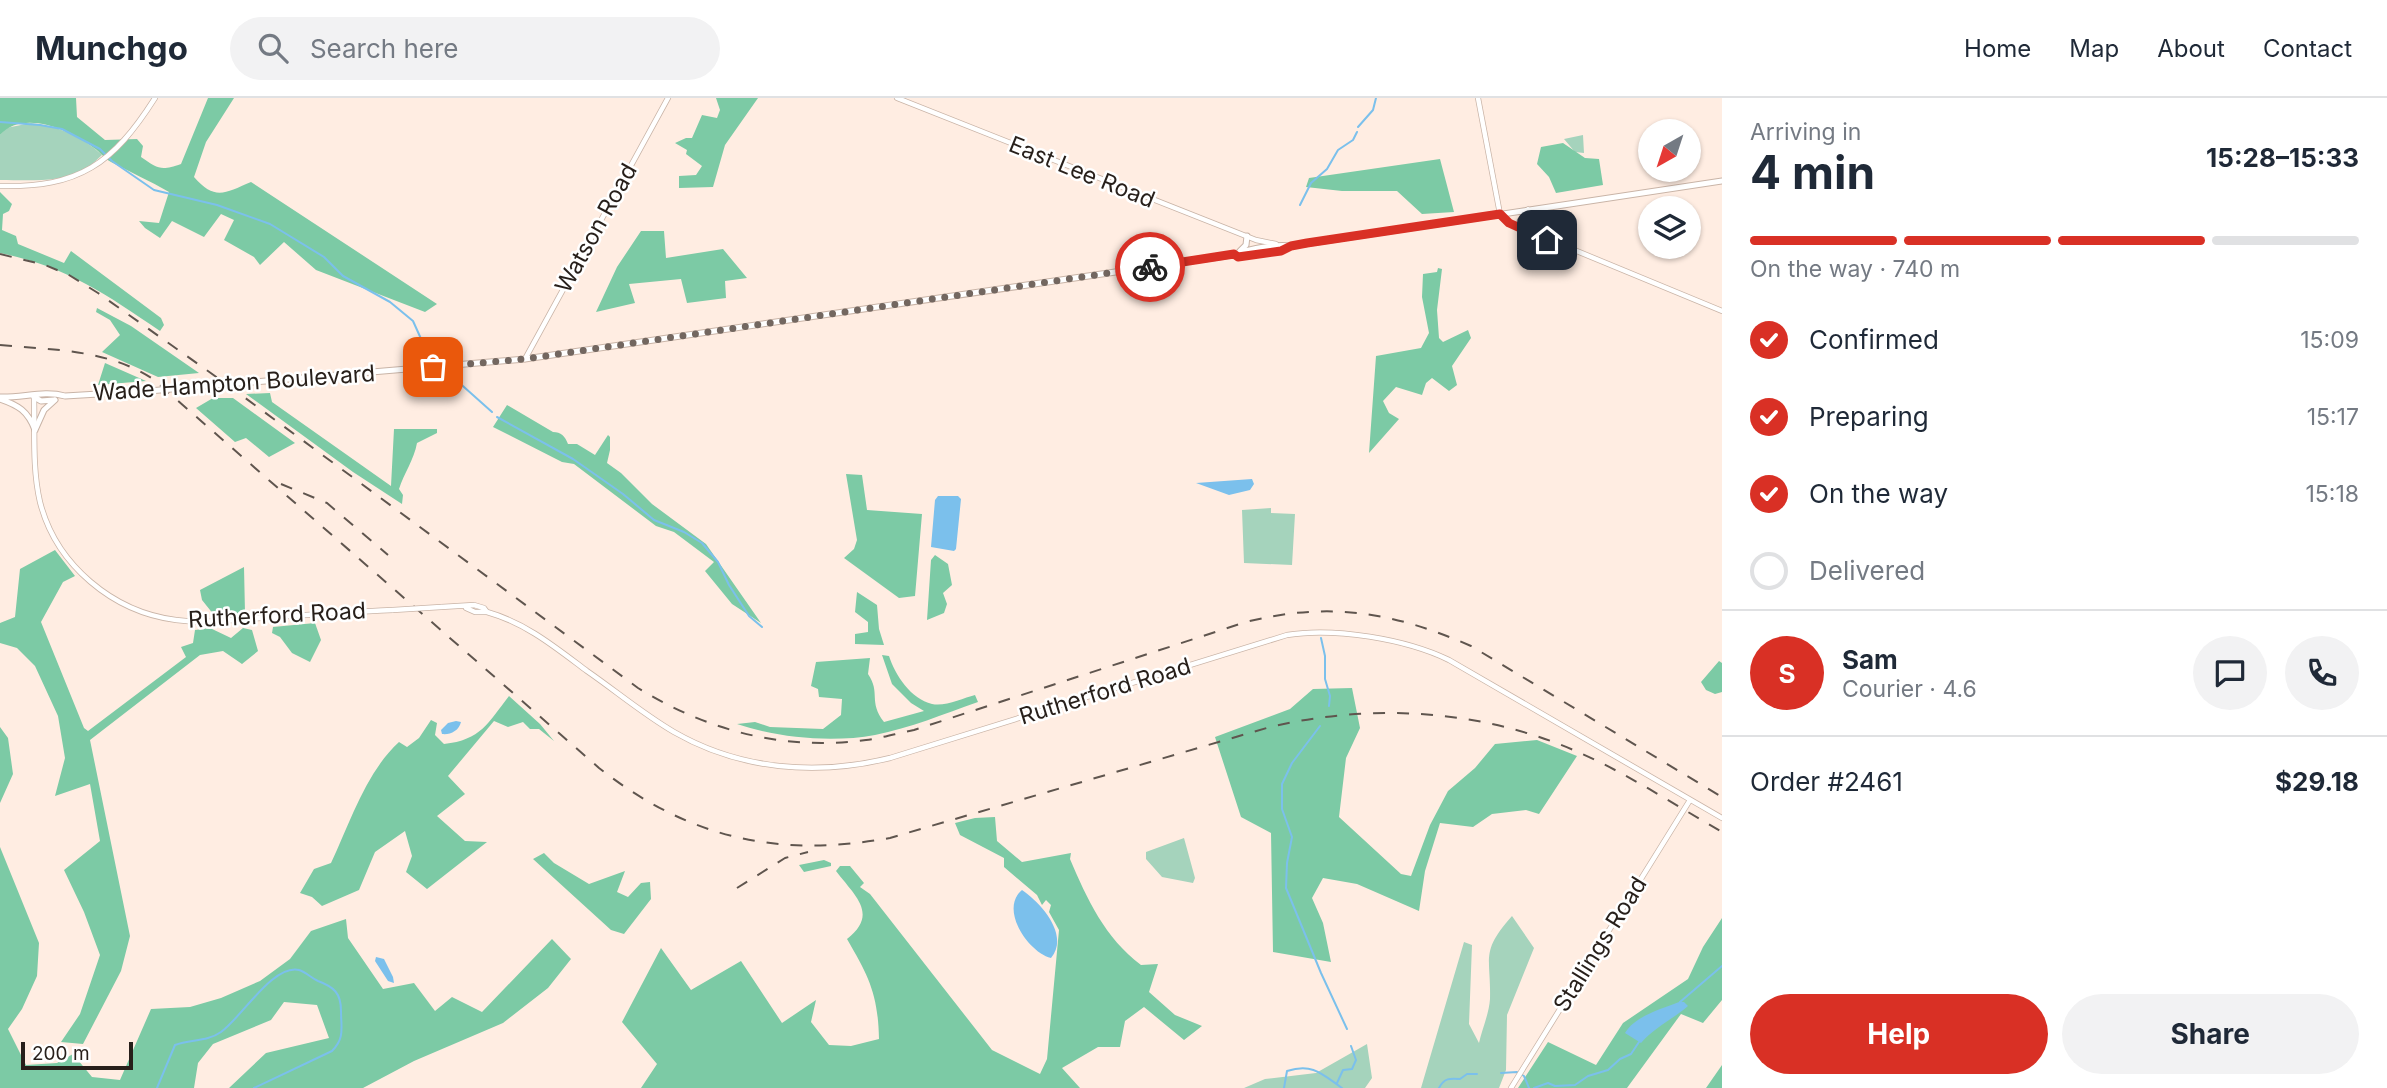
<!DOCTYPE html>
<html lang="en">
<head>
<meta charset="utf-8">
<style>
  :root { --surface:#fff; --page:#f2f2f3; --text:#1f2937; --muted:#747a83; --line:#e0e1e3; --accent:#d93025 }
  body { margin:0; font-family:Inter,sans-serif; background:var(--page); color:var(--text); height:100vh; display:flex; flex-direction:column; font-size:26px; white-space:nowrap }
  * { box-sizing:border-box; margin:0 }
  p { font-size:23px; color:var(--muted) }
  .icon { flex:none; width:38px; height:38px; fill:none; stroke:currentColor; stroke-width:2; stroke-linecap:round; stroke-linejoin:round }
  .map { position:relative; flex:1; overflow:hidden }
  .sheet { display:flex; flex-direction:column; background:var(--surface); width:665px }
  .sheet>* { flex:none }
  .needle { width:46px; rotate:219deg }
  .fabs { position:absolute; left:1638px; top:21px; display:grid; gap:14px }
  .fabs a { display:grid; place-items:center; width:63px; height:63px; border-radius:50%; background:var(--surface); box-shadow:0 2px 5px #0004; font-size:35px }
  .scale { position:absolute; left:21px; bottom:18px; width:112px; box-sizing:border-box; padding-left:7px; border:4px solid #271f1a; border-top:0; font-size:19px; line-height:24px; white-space:nowrap; color:#271f1a; -webkit-text-stroke:5px #fff; paint-order:stroke }
  .pin { position:absolute; display:grid; place-items:center; width:60px; height:60px; color:#fff; margin:-30px; border-radius:14px; box-shadow:0 4px 10px #0006 }
  .courier { position:absolute; display:grid; place-items:center; width:70px; height:70px; margin:-35px; border:5px solid #d93025; border-radius:50%; background:#fff; color:#222; box-shadow:0 2px 9px #0007 }
  .overview em { font-style:normal; font-weight:700 }
  .overview div { display:flex; flex-direction:column-reverse }
  .overview { display:flex; align-items:center; justify-content:space-between; height:119px; padding:0 28px }
  h1 { font-size:46px; font-weight:700; line-height:52px }
  .bar { display:grid; grid-template-columns:repeat(4,1fr); gap:10px 7px; align-content:center; height:84px; padding:0 28px }
  .bar i { height:9px; border-radius:5px; background:var(--line) }
  .bar .on { background:var(--accent) }
  .bar p { grid-column:span 4 }
  .line { display:flex; align-items:center; gap:18px; padding:0 28px; border-top:2px solid var(--line) }
  .line div { flex:1 }
  .round { display:grid; place-items:center; flex:none; width:74px; height:74px; border-radius:37px; background:var(--page) }
  ol { padding:0 28px; list-style:none }
  li { display:flex; align-items:center; gap:21px; height:77px }
  li p { margin-inline-start:auto }
  li .icon { padding:7px; border-radius:50%; background:var(--accent); color:#fff; stroke-width:4 }
  li:last-child { color:var(--muted) }
  li i { width:38px; height:38px; border:4px solid var(--line); border-radius:50% }
  .primary-button { display:flex; gap:14px; margin-top:auto; padding:14px 28px }
  .primary-button a { flex:1; height:80px; border-radius:42px; background:var(--accent); color:#fff; font-size:28px; font-weight:700; line-height:80px; text-align:center }
  .primary-button a+a { background:var(--page); color:var(--text) }
  header { display:flex; align-items:center; gap:42px; box-sizing:border-box; height:98px; padding:0 35px; background:var(--surface); border-bottom:2px solid var(--line) }
  header strong { font-size:33px }
  nav { display:flex; gap:38px; margin-inline-start:auto; font-size:24px }
  .search { width:490px; height:63px; background:var(--page); display:flex; align-items:center; gap:18px; box-sizing:border-box; padding:0 24px; border-radius:38px; color:var(--muted); font-size:26px }
  main { display:flex; flex:1; min-height:0 }
  .map>svg:first-child { display:block }
  .green { fill:#a5d3bc }
  .forest { fill:#7ccaa5 }
  .water { fill:#7bc0ec }
  .lines { fill:none; stroke-linecap:round; stroke-linejoin:round }
  .stream { stroke:#7bc0ec; stroke-width:2 }
  .secondary-casing { stroke:#c9b4a7; stroke-width:6 }
  .primary-casing { stroke:#c9b4a7; stroke-width:7 }
  .secondary { stroke:#fff; stroke-width:4.5 }
  .primary { stroke:#fff; stroke-width:5 }
  .rail { stroke:#5f554e; stroke-width:2; stroke-dasharray:12 12; stroke-linecap:butt }
  .secondary-bridge-casing { stroke:#c9b4a7; stroke-width:6; stroke-linecap:butt }
  .primary-bridge-casing { stroke:#c9b4a7; stroke-width:7; stroke-linecap:butt }
  .secondary-bridge { stroke:#fff; stroke-width:4.5 }
  .primary-bridge { stroke:#fff; stroke-width:5 }
  .done { stroke:#736760; stroke-width:7; stroke-dasharray:0 12.6 }
  .route { stroke:#d93025; stroke-width:9 }
  .labels { text-anchor:middle; dominant-baseline:central; stroke-width:5; stroke-linejoin:round; paint-order:stroke }
  .street-label { font-size:23px; fill:#271f1a; stroke:#fff }
</style>
</head>
<body>
<header>
<strong>Munchgo</strong>
<div class="search"><svg class="icon" aria-label="search" viewBox="0 0 24 24"><circle cx="10" cy="10" r="6"/><path d="M15 15l6 6"/></svg>Search here</div>
<nav><a>Home</a><a>Map</a><a>About</a><a>Contact</a></nav>
</header>
<main>
<div class="map">
<svg width="1722" height="990" viewBox="0 0 1722 990">
  <rect width="100%" height="100%" fill="#ffede2"/>
  <path class="green" d="M 31,25 C 58,28 82,38 102,57 C 96,62 91,68 84,72 C 60,85 27,82 0,82 L 0,37 L 6,30 Z
    M 1583,37 L 1584,55 L 1575,54 L 1564,41 Z
    M 1271,410 L 1271,415 L 1295,416 L 1292,467 L 1244,465 L 1242,412 Z
    M 1184,740 L 1195,780 L 1193,785 L 1162,779 L 1146,761 L 1146,754 Z
    M 1512,818 L 1534,850 L 1507,917 L 1506,972 L 1499,990 L 1421,990 L 1464,844 L 1472,847 L 1469,926 L 1479,945 C 1482,931 1489,916 1490,901 C 1491,859 1480,854 1512,818 Z
    M 1367,946 L 1372,980 L 1365,990 L 1244,990 L 1265,981 L 1316,975 Z"/>
  <path class="forest" d="M 0,0 L 76,0 L 77,19 L 105,42 L 137,41 L 143,48 L 141,59 C 158,71 161,73 181,66 L 208,0 L 234,0 L 206,44 L 194,79 C 215,103 225,95 251,84 L 437,206 L 425,214 L 316,172 L 284,144 L 260,167 L 254,159 L 224,142 L 234,122 L 221,116 L 204,139 L 172,123 L 160,140 L 145,130 L 139,123 L 159,125 L 169,94 C 150,83 130,74 111,64 C 104,60 100,54 94,50 C 71,32 23,11 0,37 Z
    M 716,0 L 758,0 L 725,47 L 713,89 L 679,90 L 679,78 L 696,77 L 702,68 L 686,56 L 687,52 L 675,45 L 686,40 L 692,40 L 702,17 L 717,20 L 720,12 Z
    M 1563,45 L 1585,60 L 1599,61 L 1603,87 L 1556,95 L 1549,79 L 1537,66 L 1541,49 Z
    M 1440,61 L 1454,114 L 1422,116 L 1397,93 L 1342,93 L 1306,89 L 1309,80 Z
    M 0,94 L 12,106 L 9,113 L 3,116 L 2,132 L 16,138 L 18,146 L 64,165 L 71,153 L 161,220 L 164,227 L 160,233 C 106,196 65,168 0,155 Z
    M 641,133 L 664,133 L 666,160 L 723,151 L 747,180 L 725,183 L 726,200 L 687,205 L 681,181 L 629,186 L 635,205 L 596,214 L 617,169 Z
    M 1438,170 L 1442,171 L 1437,212 L 1439,240 L 1443,244 L 1468,232 L 1471,240 L 1452,268 L 1457,287 L 1449,293 L 1432,280 L 1426,285 L 1422,297 L 1396,289 L 1383,303 L 1389,315 L 1399,321 L 1369,355 L 1376,258 L 1421,250 L 1429,235 L 1422,199 L 1423,176 L 1437,174 Z
    M 97,210 L 131,228 L 199,275 L 158,279 L 102,254 L 120,237 L 110,222 L 96,214 Z
    M 105,265 L 146,283 L 98,287 Z
    M 270,295 L 272,304 L 391,388 L 394,331 L 437,331 L 437,335 L 417,345 C 414,362 404,375 399,391 L 403,397 L 402,406 L 353,374 L 246,296 Z
    M 213,300 L 233,300 L 295,345 L 269,359 L 246,340 L 235,344 L 196,310 Z
    M 507,307 L 553,334 C 561,334 565,338 568,346 L 577,346 L 595,357 L 608,337 L 610,339 L 610,352 L 607,365 L 621,375 L 652,406 L 706,446 L 761,525 L 732,506 L 705,473 L 714,464 L 674,434 L 656,428 L 574,366 L 562,364 L 493,329 Z
    M 846,376 L 862,377 L 867,412 L 922,416 L 915,498 L 899,500 L 844,460 L 854,451 L 857,442 Z
    M 55,452 L 75,478 L 63,484 L 41,524 L 84,630 L 88,633 L 186,559 L 181,549 L 193,545 L 195,532 L 210,530 L 231,540 L 243,530 L 252,532 L 258,553 L 242,566 L 223,553 L 200,557 L 90,642 L 130,838 L 121,873 L 83,946 L 61,944 L 80,916 L 100,857 L 84,814 L 64,772 L 100,743 L 90,686 L 55,698 L 65,660 L 58,618 L 35,568 L 17,550 L 0,545 L 0,525 L 15,519 L 20,471 Z
    M 935,457 L 948,466 L 952,487 L 943,495 L 947,506 L 944,515 L 927,522 L 931,462 Z
    M 244,469 L 245,515 L 214,517 L 202,502 L 200,492 Z
    M 857,494 L 877,507 L 879,531 L 884,547 L 855,546 L 855,536 L 868,534 L 868,524 L 855,514 Z
    M 315,525 L 321,542 L 310,564 L 292,555 L 280,539 L 272,535 L 273,529 Z
    M 882,557 L 889,558 C 895,577 911,601 932,606 C 945,609 963,600 975,597 L 978,604 C 944,616 910,630 875,637 C 832,645 778,640 737,626 L 755,624 L 770,629 L 823,631 L 841,617 L 842,601 L 819,599 L 818,591 L 811,588 L 816,564 L 870,560 L 868,576 C 881,595 868,603 884,624 L 924,613 L 911,605 L 892,586 Z
    M 1719,563 L 1722,565 L 1722,594 L 1715,596 L 1706,592 L 1701,584 Z
    M 1352,590 L 1360,630 L 1346,660 L 1339,719 L 1401,776 L 1411,778 L 1430,727 L 1448,693 L 1475,670 L 1495,646 L 1537,642 L 1577,658 L 1539,716 L 1526,712 L 1492,716 L 1473,729 L 1440,725 L 1425,773 L 1419,813 L 1357,786 L 1323,780 L 1312,800 L 1323,825 L 1331,864 L 1273,854 L 1271,735 L 1241,719 L 1215,639 L 1290,611 L 1313,591 Z
    M 509,598 L 540,626 L 554,643 L 539,631 L 530,631 L 523,624 L 508,629 L 494,623 L 448,678 L 465,696 L 437,718 L 465,743 L 487,744 L 427,791 L 406,774 L 412,758 L 405,733 L 375,754 L 359,792 L 322,808 L 312,799 L 300,795 L 314,771 L 331,765 C 350,725 366,674 399,644 L 407,649 L 419,640 L 431,622 L 437,625 L 435,637 L 444,646 C 481,642 488,625 509,598 Z
    M 0,629 L 8,640 L 13,676 L 0,705 Z
    M 995,719 L 997,743 L 1022,764 L 1071,755 L 1070,761 C 1087,801 1105,840 1141,867 L 1158,866 L 1149,894 L 1175,917 L 1202,928 L 1184,942 L 1144,909 L 1125,923 L 1120,949 L 1098,949 L 1062,970 L 1080,990 L 641,990 L 657,966 L 622,924 L 661,850 L 691,892 L 741,863 L 782,925 L 816,902 L 811,924 L 829,947 L 851,948 L 879,941 C 878,896 869,879 847,841 C 879,816 855,798 836,773 L 840,768 L 850,768 L 864,785 L 860,789 L 870,796 L 992,952 L 1040,976 L 1047,961 L 1059,832 L 1049,814 L 1051,807 L 1046,802 L 1042,807 L 1037,797 L 1004,769 L 1004,760 L 960,737 L 955,725 L 975,720 Z
    M 0,749 L 39,845 L 37,878 L 22,911 L 8,931 L 26,967 L 57,965 L 73,956 L 92,979 L 120,982 L 151,911 L 190,909 L 221,900 L 260,883 L 290,861 L 311,833 L 346,821 L 348,840 L 383,891 L 414,885 L 435,913 L 452,899 L 482,914 L 552,841 L 571,861 L 548,890 L 503,925 L 414,963 L 363,990 L 229,990 L 266,955 L 329,940 L 317,907 L 284,904 L 271,922 L 213,946 L 198,965 L 194,990 L 0,990 Z
    M 544,755 L 554,765 L 589,786 L 625,773 L 617,794 L 628,799 L 641,785 L 650,784 L 651,801 L 624,836 L 611,832 L 533,761 Z
    M 824,762 L 831,765 L 831,768 L 804,774 L 799,767 Z
    M 1722,820 L 1722,902 L 1703,925 L 1681,916 L 1627,990 L 1518,990 L 1548,944 L 1596,967 L 1623,925 L 1688,881 L 1703,849 Z
    M 1722,967 L 1722,990 L 1706,990 Z"/>
  <path class="water" d="M 1252,381 L 1254,386 L 1250,392 L 1229,397 L 1196,385 Z
    M 938,398 L 958,398 L 961,401 L 956,451 L 954,453 L 931,449 L 935,402 Z
    M 456,623 L 461,624 C 459,633 450,637 442,636 L 441,632 L 448,625 Z
    M 1022,792 C 1041,805 1070,837 1051,860 C 1028,854 999,811 1022,792 Z
    M 376,859 L 384,861 L 393,879 L 394,885 L 388,883 L 375,863 Z
    M 1679,904 L 1684,904 L 1688,908 C 1673,921 1655,929 1641,945 L 1625,935 C 1635,918 1661,911 1679,904 Z"/>
  <g class="lines">
    <path class="stream" d="M 0,24 L 40,27 L 62,31 L 100,51 L 112,63 L 154,92 L 217,107 L 270,126 L 324,159 L 343,178 L 390,204 L 413,223 L 422,243
      M 1358,29 L 1373,12 L 1376,0
      M 1300,107 L 1311,85 L 1327,71 L 1338,52 L 1353,42 L 1357,34
      M 455,281 L 492,314
      M 497,319 L 573,361 L 623,396 L 654,422 L 684,434 L 702,445 L 718,464 L 729,487 L 749,518 L 762,529
      M 1321,540 L 1325,558 L 1325,581 L 1330,598 L 1329,608
      M 1320,628 L 1292,665 L 1282,686 L 1282,711 L 1292,739 L 1287,765 L 1286,790 L 1321,875 L 1347,931
      M 1680,904 L 1722,868
      M 1501,975 L 1517,974 L 1524,978 L 1529,990
      M 1337,985 L 1343,972 L 1352,971 L 1356,962 L 1351,948
      M 157,990 L 175,947 C 190,941 207,944 221,934 C 242,919 273,866 299,872 C 306,874 311,880 318,883 C 334,889 341,895 341,913 C 341,930 345,940 332,953 L 254,990
      M 1284,990 L 1287,973 C 1313,965 1322,976 1342,990
      M 1439,990 C 1444,980 1450,980 1460,981 L 1467,976 L 1477,976
      M 1534,990 L 1548,985 L 1555,988 L 1575,987 L 1588,978 L 1608,972 L 1620,961 L 1631,956 L 1639,944"/>
    <g class="secondary-casing">
      <path id="secondary" d="M 897,0 L 1256,142 L 1276,146
        M 1478,0 L 1500,116 L 1509,125 L 1722,213
        M 0,88 C 79,90 113,66 155,0
        M 525,261 L 668,0
        M 34,299 C 35,333 32,370 40,404 C 56,467 113,514 176,522 C 204,526 233,522 261,520 C 305,517 349,514 393,512
        M 441,509 L 474,507 L 484,510 L 487,514 C 526,525 555,549 587,573 C 616,593 643,616 674,634 C 740,672 817,678 890,660 L 1287,537 C 1334,529 1406,541 1449,562 L 1722,720
        M 466,510 L 475,514 L 487,514
        M 1511,990 L 1690,702"/>
    </g>
    <g class="primary-casing">
      <path id="primary" d="M 1524,133 L 1520,123 L 1528,112
        M 1240,153 L 1246,147 L 1247,138
        M 1234,156 L 1238,159 L 1281,153 L 1291,148
        M 241,285 L 525,261 L 1190,163 C 1203,161 1217,160 1230,157 C 1249,152 1270,146 1291,148 L 1722,83
        M 183,290 L 203,288
        M 0,299 C 22,300 44,292 65,298 L 149,293
        M 34,299 L 41,303 L 54,302
        M 0,301 C 18,307 28,313 35,332
        M 35,332 L 44,312 L 55,302"/>
    </g>
    <use href="#secondary" class="secondary"/>
    <use href="#primary" class="primary"/>
    <path class="rail" d="M 0,156 L 45,167 L 69,177 L 98,195 L 229,288 L 638,590 C 708,633 784,653 866,642 C 882,640 898,635 914,632 L 1246,524 C 1330,503 1393,514 1471,548 L 1722,699
      M 0,247 C 53,252 107,251 153,281 L 599,670 C 690,741 778,760 890,740 L 1270,629 C 1372,605 1481,611 1578,654 C 1628,676 1675,707 1722,734
      M 281,386 L 327,405 L 388,457
      M 737,790 L 785,760 L 808,754"/>
    <g class="secondary-bridge-casing">
      <path id="secondary-bridge" d="M 393,512 L 441,509"/>
    </g>
    <g class="primary-bridge-casing">
      <path id="primary-bridge" d="M 203,288 L 241,285
        M 149,293 L 183,290"/>
    </g>
    <use href="#secondary-bridge" class="secondary-bridge"/>
    <use href="#primary-bridge" class="primary-bridge"/>
  </g>
  <g class="lines">
    <path class="done" d="M 433,269 L 525,261 L 1150,169"/>
    <path class="route" d="M 1150,169 L 1234,156 L 1238,159 L 1281,153 L 1291,148 L 1307,145 L 1500,116 L 1509,125 L 1547,142"/>
  </g>
  <g class="labels">
    <g class="street-label">
      <text transform="translate(1082 74) rotate(22)">East Lee Road</text>
      <text transform="translate(596 130) rotate(-61)">Watson Road</text>
      <text transform="translate(234 285) rotate(-4)">Wade Hampton Boulevard</text>
      <text transform="translate(277 517) rotate(-3)">Rutherford Road</text>
      <text transform="translate(1105 593) rotate(-17)">Rutherford Road</text>
      <text transform="translate(1600 846) rotate(-58)">Stallings Road</text>
    </g>
  </g>
</svg>
<div class="fabs">
<a><svg class="needle" viewBox="-14 -14 28 28"><path d="M0-13l5 13h-10z" fill="#e53935"/><path d="M0 13l5-13h-10z" fill="#747a83"/></svg></a>
<a><svg class="icon" aria-label="layers" viewBox="0 0 24 24"><path d="M12 4l9 5-9 5-9-5zM3 14l9 5 9-5"/></svg></a>
</div>
<div class="scale">200 m</div>
<div class="pin" style="left:433px;top:269px;background:#ea580c"><svg class="icon" aria-label="bag" viewBox="0 0 24 24"><path d="M5 8h14l-1 12H6zM9 8a3 3 0 0 1 6 0"/></svg></div>
<div class="pin" style="left:1547px;top:142px;background:#1f2937"><svg class="icon" aria-label="home" viewBox="0 0 24 24"><path d="M3 11l9-7 9 7M6 9v11h12V9"/></svg></div>
<div class="courier" style="left:1150px;top:169px"><svg class="icon" aria-label="bike" viewBox="0 0 24 24"><circle cx="6" cy="16" r="4"/><circle cx="18" cy="16" r="4"/><path d="M6 16l4-8h5l3 8M10 8l3 8H6M13 5h3"/></svg></div>
</div>
<section class="sheet">
<div class="overview"><div><h1>4 min</h1><p>Arriving in</p></div><em>15:28–15:33</em></div>
<div class="bar"><i class="on"></i><i class="on"></i><i class="on"></i><i></i><p>On the way · 740 m</p></div>
<ol>
<li><svg class="icon" aria-label="check" viewBox="0 0 24 24"><path d="M5 12l5 5 9-10"/></svg>Confirmed<p>15:09</p></li>
<li><svg class="icon" aria-label="check" viewBox="0 0 24 24"><path d="M5 12l5 5 9-10"/></svg>Preparing<p>15:17</p></li>
<li><svg class="icon" aria-label="check" viewBox="0 0 24 24"><path d="M5 12l5 5 9-10"/></svg>On the way<p>15:18</p></li>
<li><i></i>Delivered</li>
</ol>
<div class="line" style="height:126px"><b class="round" style="background:var(--accent);color:#fff">S</b><div><b>Sam</b><p>Courier · 4.6</p></div><a class="round"><svg class="icon" aria-label="chat" viewBox="0 0 24 24"><path d="M4 5h16v11H9l-5 4z"/></svg></a><a class="round"><svg class="icon" aria-label="phone" viewBox="0 0 24 24"><path d="M5 4h4l2 5-3 2q2 4 5 5l2-3 5 2v4C11 20 4 13 5 4z"/></svg></a></div>
<div class="line" style="height:91px"><div>Order #2461</div><b>$29.18</b></div>
<div class="primary-button"><a>Help</a><a>Share</a></div>
</section>
</main>
</body>
</html>
